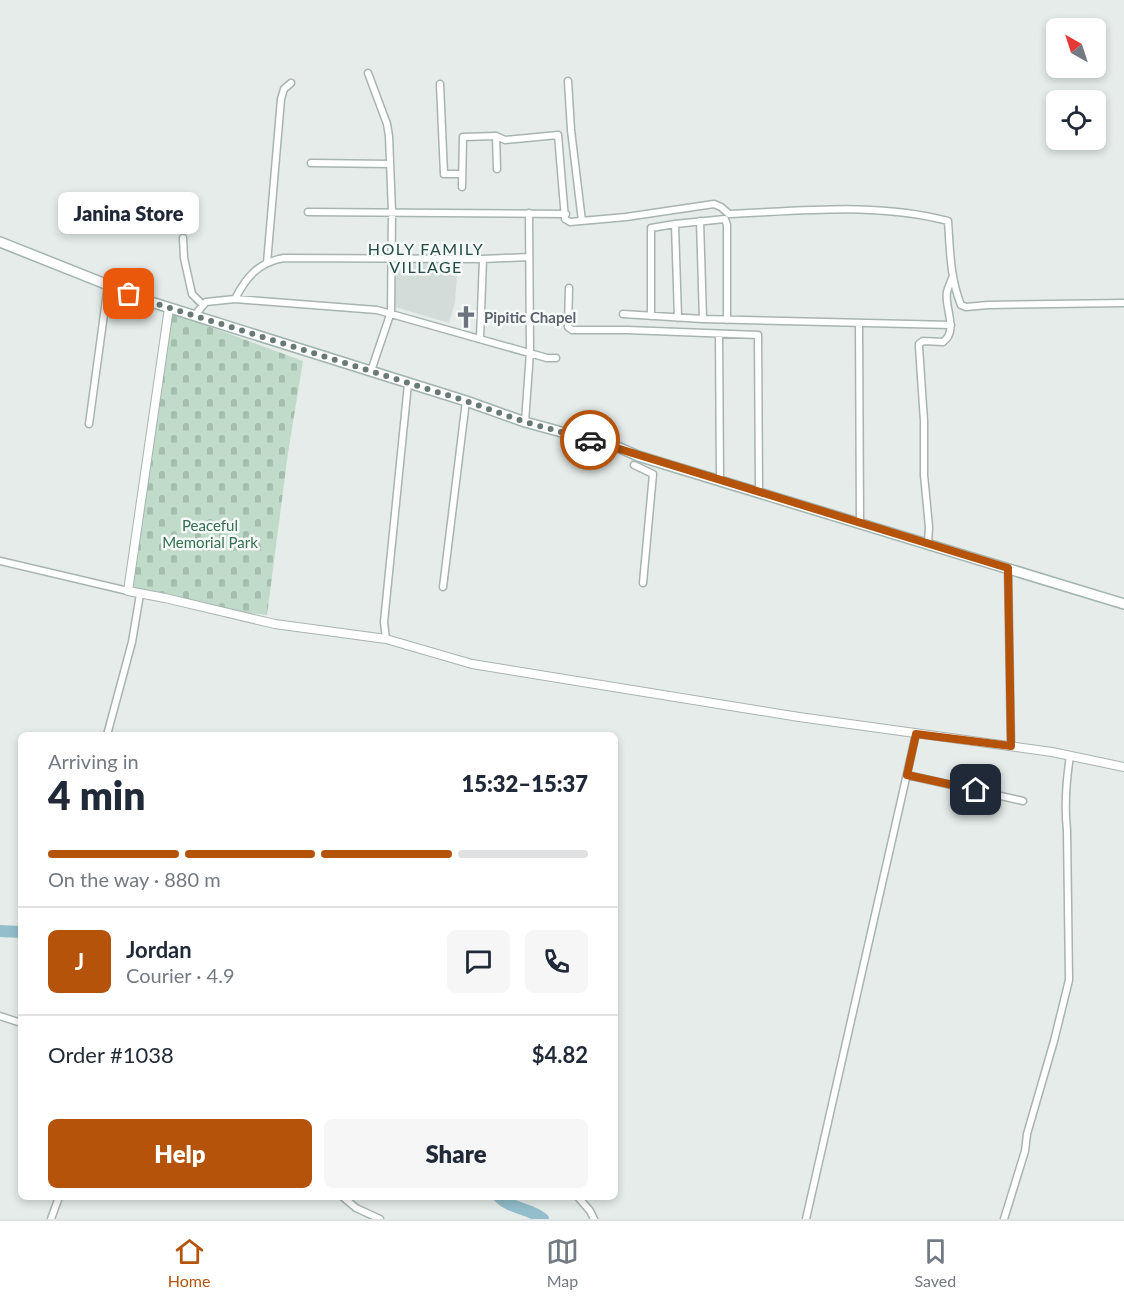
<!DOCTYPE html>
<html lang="en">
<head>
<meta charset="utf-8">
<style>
  :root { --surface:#fff; --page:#f6f6f7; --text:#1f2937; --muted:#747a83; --line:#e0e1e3; --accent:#b45309 }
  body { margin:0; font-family:Lato,sans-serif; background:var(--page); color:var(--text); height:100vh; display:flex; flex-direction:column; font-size:22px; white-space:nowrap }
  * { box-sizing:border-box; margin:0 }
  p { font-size:20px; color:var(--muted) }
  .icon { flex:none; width:33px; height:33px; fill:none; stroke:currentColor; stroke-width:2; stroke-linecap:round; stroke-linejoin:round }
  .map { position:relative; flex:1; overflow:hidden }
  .drawer { position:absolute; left:18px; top:732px; width:600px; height:468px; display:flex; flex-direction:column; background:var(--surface); border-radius:9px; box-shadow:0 3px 9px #0003 }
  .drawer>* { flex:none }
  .needle { width:39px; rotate:321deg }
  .tools { position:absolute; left:1046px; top:18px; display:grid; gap:12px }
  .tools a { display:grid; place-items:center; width:60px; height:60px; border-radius:9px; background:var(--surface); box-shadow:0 3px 9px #0003; font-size:30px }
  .pin { position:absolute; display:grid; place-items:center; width:51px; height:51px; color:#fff; margin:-26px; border-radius:12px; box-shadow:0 3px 9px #0006 }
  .courier { position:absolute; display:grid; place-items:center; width:60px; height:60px; margin:-30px; border:4px solid #b45309; border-radius:50%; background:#fff; color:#222; box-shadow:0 2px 8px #0007 }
  .bubble { position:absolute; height:42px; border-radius:9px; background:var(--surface); box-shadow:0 3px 9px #0003; font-size:20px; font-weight:800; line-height:42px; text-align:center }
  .overview em { font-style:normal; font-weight:800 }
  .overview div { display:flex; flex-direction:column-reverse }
  .overview { display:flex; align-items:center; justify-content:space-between; height:102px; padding:0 30px }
  h1 { font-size:39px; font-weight:800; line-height:45px }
  .bar { display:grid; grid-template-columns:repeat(4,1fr); gap:9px 6px; align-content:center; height:72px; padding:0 30px }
  .bar i { height:8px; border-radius:4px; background:var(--line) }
  .bar .active { background:var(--accent) }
  .bar p { grid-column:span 4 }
  .line { display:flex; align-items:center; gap:15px; padding:0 30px; border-top:2px solid var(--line) }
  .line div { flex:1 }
  .round { display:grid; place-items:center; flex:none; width:63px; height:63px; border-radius:9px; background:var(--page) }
  .action { display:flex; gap:12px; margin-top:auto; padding:12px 30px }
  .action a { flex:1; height:69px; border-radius:9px; background:var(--accent); color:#fff; font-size:24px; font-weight:800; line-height:69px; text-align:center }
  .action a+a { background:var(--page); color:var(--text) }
  .dock { display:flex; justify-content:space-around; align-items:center; height:84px; border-top:2px solid var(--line); background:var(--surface); font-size:16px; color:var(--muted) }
  .dock a { display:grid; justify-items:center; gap:3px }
  .dock .active { color:var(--accent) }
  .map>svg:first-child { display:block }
  .built { fill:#d3dcd9 }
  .cemetery { fill:url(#cemetery-stones) }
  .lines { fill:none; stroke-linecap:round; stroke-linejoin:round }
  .river { stroke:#93becb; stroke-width:12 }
  .minor-casing { stroke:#a8b4b1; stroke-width:9 }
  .tertiary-casing { stroke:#a8b4b1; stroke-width:10 }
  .secondary-casing { stroke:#a1b4af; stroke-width:12 }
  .minor { stroke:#fff; stroke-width:6 }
  .tertiary { stroke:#fff; stroke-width:8 }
  .secondary { stroke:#fff; stroke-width:9 }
  .done { stroke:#697a76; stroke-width:6; stroke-dasharray:0 10.8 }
  .route { stroke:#b45309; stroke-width:8 }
  .labels { text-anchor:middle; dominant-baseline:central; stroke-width:5; stroke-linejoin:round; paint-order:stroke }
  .worship-label { font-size:15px; font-weight:bold; fill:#5b616d; stroke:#f5f9f7; text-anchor:start }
  .park-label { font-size:15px; fill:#346f50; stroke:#f5f9f7 }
  .neighbourhood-label { font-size:16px; letter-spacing:1.5px; fill:#244c46; stroke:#f5f9f7 }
</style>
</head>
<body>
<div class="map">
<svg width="1124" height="1219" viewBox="0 0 1124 1219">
  <defs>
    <pattern id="cemetery-stones" width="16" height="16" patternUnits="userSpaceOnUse" patternTransform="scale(1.5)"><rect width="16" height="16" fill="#c0dbca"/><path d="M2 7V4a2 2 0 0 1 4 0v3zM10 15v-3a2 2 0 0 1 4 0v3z" fill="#a5bdae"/></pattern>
  </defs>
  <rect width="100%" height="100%" fill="#e5ecea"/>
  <path class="built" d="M 395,261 L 458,261 L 455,302 L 449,323 L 395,307 Z"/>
  <path class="cemetery" d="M 170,312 L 303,361 L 288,453 L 267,615 L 243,612 L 133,588 Z"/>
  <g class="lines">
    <path class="river" d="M 0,931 L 21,932
      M 499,1197 C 511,1209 530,1208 543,1219"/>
    <g class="minor-casing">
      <path id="minor" d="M 368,73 L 387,124 L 389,136 L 392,212 L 391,312 L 371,371
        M 568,81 L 571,130 L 582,221
        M 440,84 L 444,174 L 462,174
        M 496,136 L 497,169
        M 311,163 L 390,164
        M 462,187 L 463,137 L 496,136 L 505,140 L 558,135 L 565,219 L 570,222 L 626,217 L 714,204 L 721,207 L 729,214 C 802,211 877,202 948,221 C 950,249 950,278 961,305 L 966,307 L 988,305 L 1124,303
        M 308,212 L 566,214
        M 700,221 L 703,319
        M 675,224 L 678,318
        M 183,238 L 184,258 L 192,294 L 202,304
        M 267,263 L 281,99 L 284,89 L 291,83
        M 569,288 L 568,327 L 572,330 L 627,330 L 758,335 L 759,492
        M 235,299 C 246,277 259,262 284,258 L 483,259 L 529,257
        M 623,314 L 703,319 L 951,325
        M 194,316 L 206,302 L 235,299 L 377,310 L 547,358 L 556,358
        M 651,316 L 651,228 L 675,224 L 725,219 L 727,225 L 727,320
        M 859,323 L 860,523
        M 719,334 L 720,480
        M 480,338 L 483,259
        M 525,422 L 530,352 L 529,213
        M 89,424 L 108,285
        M 634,465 L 653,474 L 643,583
        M 928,544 L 929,527 L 924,475 L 924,421 L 919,347 L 919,344 L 923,341 L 943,342 C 959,331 944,307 947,292 C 948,287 951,282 952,278
        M 0,561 L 128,591
        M 1008,568 L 1011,746
        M 443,587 L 466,401
        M 386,639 L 384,622 L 408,384
        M 107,735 L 132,642 L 140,594
        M 907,775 L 1023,801
        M 0,1016 L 21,1023
        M 343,1197 L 356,1208 L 380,1219
        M 578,1197 L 590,1211 L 594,1219
        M 51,1219 L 59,1197
        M 806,1219 L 916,734
        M 1004,1219 L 1025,1151 L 1027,1134 L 1054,1041 L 1069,980 L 1067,830 C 1064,804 1066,782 1070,756"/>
    </g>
    <g class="tertiary-casing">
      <path id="tertiary" d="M 169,308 L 128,591 L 165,598 L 275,624 L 386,639 L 472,664 L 799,717 L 1052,752 L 1124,767"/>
    </g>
    <g class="secondary-casing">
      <path id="secondary" d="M 0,242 L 151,302 L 466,401 L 525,422 L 620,448 L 638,456 C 800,504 962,554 1124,604"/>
    </g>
    <use href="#minor" class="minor"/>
    <use href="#tertiary" class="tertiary"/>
    <use href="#secondary" class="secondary"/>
  </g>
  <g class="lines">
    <path class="done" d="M 129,294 L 151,302 L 466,401 L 525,422 L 590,440"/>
    <path class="route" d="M 590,440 L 1008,568 L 1011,746 L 916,734 L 907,775 L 976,790"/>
  </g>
  <defs>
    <g id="church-bare" transform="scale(1.8)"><path d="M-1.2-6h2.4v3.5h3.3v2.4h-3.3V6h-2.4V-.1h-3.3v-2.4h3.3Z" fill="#6b7280" stroke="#f5f9f7" stroke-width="2.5" paint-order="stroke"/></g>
  </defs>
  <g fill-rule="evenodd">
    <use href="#church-bare" x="466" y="317"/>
  </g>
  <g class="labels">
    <g class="worship-label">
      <text x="484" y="317">Pipitic Chapel</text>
    </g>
    <g class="park-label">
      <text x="210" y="525">Peaceful<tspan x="210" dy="17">Memorial Park</tspan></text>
    </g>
    <g class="neighbourhood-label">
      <text x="426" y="248">HOLY FAMILY<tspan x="426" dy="18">VILLAGE</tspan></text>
    </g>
  </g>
</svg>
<div class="tools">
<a><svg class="needle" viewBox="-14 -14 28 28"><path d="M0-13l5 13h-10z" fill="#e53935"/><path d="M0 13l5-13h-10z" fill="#747a83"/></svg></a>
<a><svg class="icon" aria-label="locate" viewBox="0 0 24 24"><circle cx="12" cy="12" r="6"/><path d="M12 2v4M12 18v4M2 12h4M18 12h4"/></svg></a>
</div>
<div class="pin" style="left:129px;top:294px;background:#ea580c"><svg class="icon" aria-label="bag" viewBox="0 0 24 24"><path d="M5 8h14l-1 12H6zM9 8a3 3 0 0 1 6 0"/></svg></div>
<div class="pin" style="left:976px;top:790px;background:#1f2937"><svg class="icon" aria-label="home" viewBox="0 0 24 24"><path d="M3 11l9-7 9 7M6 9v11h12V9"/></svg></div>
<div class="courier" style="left:590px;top:440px"><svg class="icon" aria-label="car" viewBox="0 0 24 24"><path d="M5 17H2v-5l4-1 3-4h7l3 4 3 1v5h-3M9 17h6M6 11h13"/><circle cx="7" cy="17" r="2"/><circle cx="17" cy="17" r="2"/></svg></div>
<div class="bubble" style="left:58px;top:192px;width:141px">Janina Store</div>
<section class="drawer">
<div class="overview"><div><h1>4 min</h1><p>Arriving in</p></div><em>15:32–15:37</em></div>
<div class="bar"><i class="active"></i><i class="active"></i><i class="active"></i><i></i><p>On the way · 880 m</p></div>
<div class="line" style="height:108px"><b class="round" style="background:var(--accent);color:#fff">J</b><div><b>Jordan</b><p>Courier · 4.9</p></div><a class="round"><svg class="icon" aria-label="chat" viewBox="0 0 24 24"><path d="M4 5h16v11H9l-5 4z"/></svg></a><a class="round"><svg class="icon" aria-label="phone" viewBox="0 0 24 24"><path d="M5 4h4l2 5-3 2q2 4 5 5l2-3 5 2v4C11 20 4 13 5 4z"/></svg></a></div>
<div class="line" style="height:78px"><div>Order #1038</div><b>$4.82</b></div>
<div class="action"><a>Help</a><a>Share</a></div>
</section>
</div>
<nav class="dock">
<a class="active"><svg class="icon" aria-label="home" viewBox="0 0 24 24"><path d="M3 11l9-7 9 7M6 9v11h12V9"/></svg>Home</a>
<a><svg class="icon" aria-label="map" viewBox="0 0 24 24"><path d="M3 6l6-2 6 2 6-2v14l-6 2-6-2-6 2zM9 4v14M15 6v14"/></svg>Map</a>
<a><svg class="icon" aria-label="saved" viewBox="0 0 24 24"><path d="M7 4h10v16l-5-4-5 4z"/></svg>Saved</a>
</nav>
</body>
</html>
